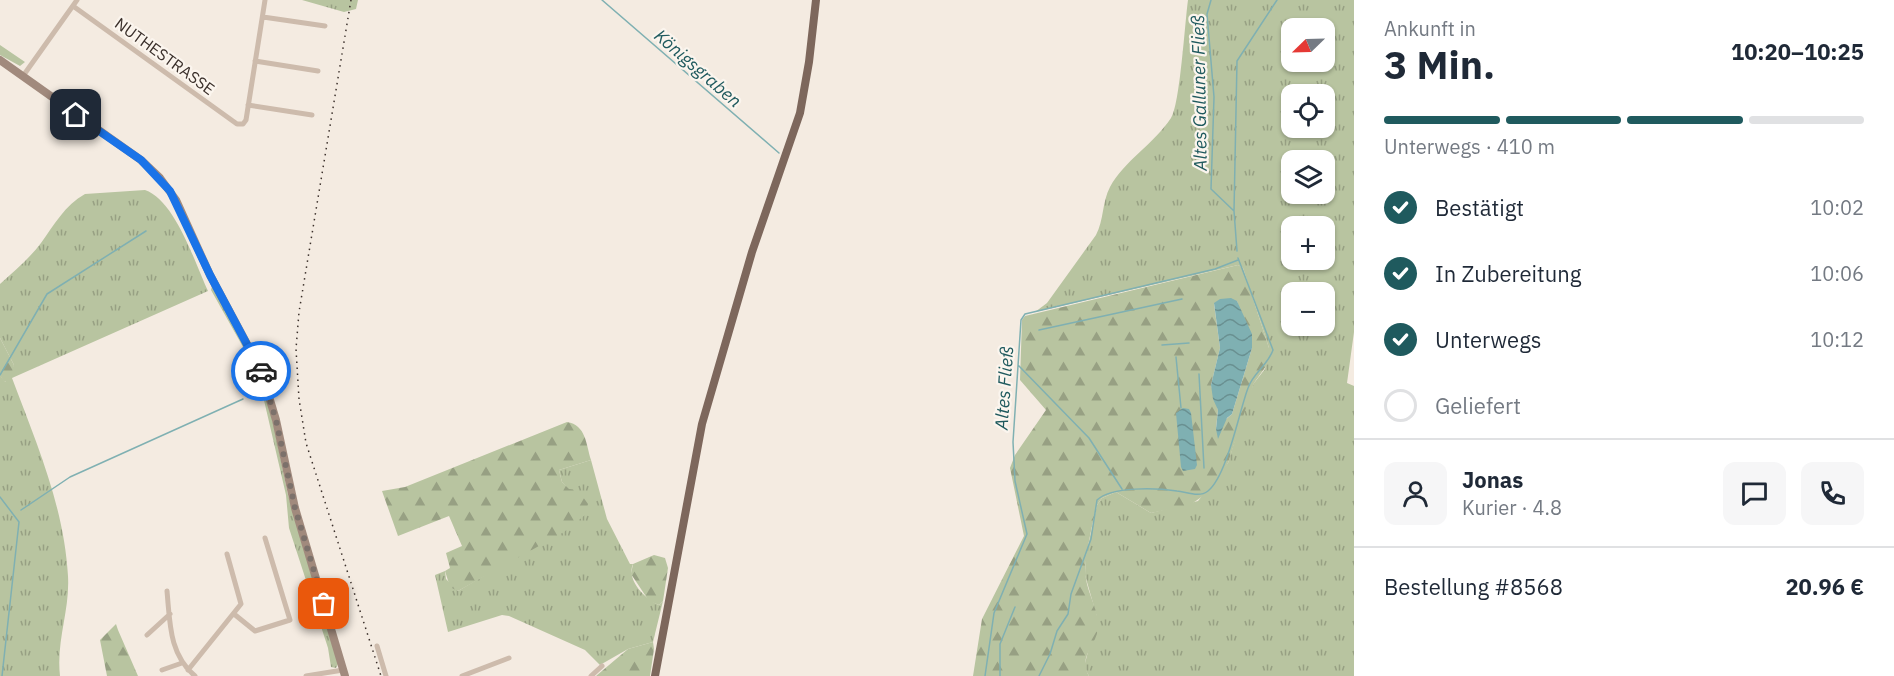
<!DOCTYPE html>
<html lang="de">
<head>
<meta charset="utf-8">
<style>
  :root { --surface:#fff; --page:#f6f6f7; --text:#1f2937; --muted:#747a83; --line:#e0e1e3; --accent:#1f5a5e }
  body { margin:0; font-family:"IBM Plex Sans",sans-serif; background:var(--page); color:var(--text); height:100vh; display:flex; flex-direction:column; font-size:22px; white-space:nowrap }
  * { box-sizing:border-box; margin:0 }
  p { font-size:20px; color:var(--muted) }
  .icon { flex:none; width:33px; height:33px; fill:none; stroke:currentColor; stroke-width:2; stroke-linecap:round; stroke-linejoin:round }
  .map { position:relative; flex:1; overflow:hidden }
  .details { display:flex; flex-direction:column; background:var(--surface); width:540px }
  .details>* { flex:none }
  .needle { width:39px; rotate:247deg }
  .buttons { position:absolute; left:1281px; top:18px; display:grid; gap:12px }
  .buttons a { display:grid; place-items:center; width:54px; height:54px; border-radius:12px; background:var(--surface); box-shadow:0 2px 4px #0004; font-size:30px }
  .pin { position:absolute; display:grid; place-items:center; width:51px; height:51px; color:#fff; margin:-26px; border-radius:12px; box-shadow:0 3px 9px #0006 }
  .courier { position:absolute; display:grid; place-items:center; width:60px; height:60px; margin:-30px; border:4px solid #1a73e8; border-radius:50%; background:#fff; color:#222; box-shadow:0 2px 8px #0007 }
  .summary em { font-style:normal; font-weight:700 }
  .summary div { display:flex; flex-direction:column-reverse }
  .summary { display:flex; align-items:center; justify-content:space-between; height:102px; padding:0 30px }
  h1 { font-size:39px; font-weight:700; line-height:45px }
  .bar { display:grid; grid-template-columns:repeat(4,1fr); gap:9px 6px; align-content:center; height:72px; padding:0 30px }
  .bar i { height:8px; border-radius:4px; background:var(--line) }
  .bar .selected { background:var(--accent) }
  .bar p { grid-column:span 4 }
  .line { display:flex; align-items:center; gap:15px; padding:0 30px; border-top:2px solid var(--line) }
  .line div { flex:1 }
  .round { display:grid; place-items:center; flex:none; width:63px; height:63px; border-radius:12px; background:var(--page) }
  ol { padding:0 30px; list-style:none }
  li { display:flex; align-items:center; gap:18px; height:66px }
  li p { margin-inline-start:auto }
  li .icon { padding:6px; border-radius:50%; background:var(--accent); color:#fff; stroke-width:4 }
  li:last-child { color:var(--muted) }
  li i { width:33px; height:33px; border:3px solid var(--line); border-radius:50% }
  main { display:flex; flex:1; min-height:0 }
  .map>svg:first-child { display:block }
  .grass { fill:url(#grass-tufts); fill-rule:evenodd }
  .forest { fill:url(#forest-firs); fill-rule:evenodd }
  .water { fill:url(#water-waves) }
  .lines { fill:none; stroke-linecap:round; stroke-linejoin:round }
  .stream { stroke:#7fb0b2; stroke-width:1.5 }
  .street { stroke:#cdbbac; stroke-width:5 }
  .secondary { stroke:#a18a7d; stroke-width:8 }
  .primary { stroke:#7d675c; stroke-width:8 }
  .rail { stroke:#3b302b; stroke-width:1.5; stroke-dasharray:1.5 4.5; stroke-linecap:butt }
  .done { stroke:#7c716b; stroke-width:6; stroke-dasharray:0 10.8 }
  .route { stroke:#1a73e8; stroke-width:8 }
  .labels { text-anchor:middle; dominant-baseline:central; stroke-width:4.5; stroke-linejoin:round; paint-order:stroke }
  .street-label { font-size:16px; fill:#3b302b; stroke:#fbf5ee }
  .water-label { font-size:18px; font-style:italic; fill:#1f5a5e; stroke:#fbf5ee }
</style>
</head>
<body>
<main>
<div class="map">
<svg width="1354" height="676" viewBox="0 0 1354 676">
  <defs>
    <pattern id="grass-tufts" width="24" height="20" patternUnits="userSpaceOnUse" patternTransform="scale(1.5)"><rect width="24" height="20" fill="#b8c4a0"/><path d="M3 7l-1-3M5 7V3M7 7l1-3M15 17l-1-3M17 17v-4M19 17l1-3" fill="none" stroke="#97a083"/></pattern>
    <pattern id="forest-firs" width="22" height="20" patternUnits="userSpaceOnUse" patternTransform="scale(1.5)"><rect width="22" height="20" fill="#b8c4a0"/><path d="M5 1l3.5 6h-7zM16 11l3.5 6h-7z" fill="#97a083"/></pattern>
    <pattern id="water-waves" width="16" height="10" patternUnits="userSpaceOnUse" patternTransform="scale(1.5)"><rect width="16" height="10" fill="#7fb0b2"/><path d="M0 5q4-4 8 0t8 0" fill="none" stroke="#699091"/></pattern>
  </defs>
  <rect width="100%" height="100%" fill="#f4ebe1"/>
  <path class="grass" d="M 302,0 L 358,0 L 356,9 L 344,12 Z
    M 1188,0 L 1354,0 L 1354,332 L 1347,383 L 1354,386 L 1354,676 L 1089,676 L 1084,667 L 1097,617 L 1085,575 L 1086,555 L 1097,505 L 1102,498 L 1116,492 L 1151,513 L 1198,501 L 1228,463 L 1248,397 L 1254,383 L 1265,369 L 1269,348 L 1243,268 L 1238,265 L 1035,312 L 1047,303 L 1096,235 C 1104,220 1102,202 1110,187 C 1124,161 1154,144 1171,118 C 1180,106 1185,21 1188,0 ZM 1292,28 L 1324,28 L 1324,62 L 1292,62 ZM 1292,94 L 1324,94 L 1324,128 L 1292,128 ZM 1292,160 L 1324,160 L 1324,194 L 1292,194 ZM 1292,226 L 1324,226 L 1324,260 L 1292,260 ZM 1292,292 L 1324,292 L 1324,326 L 1292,326 Z
    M 0,45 L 25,62 L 20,66 L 0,55 Z
    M 145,190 C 175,200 195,263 208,291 L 12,378 C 36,442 64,506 68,576 C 70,611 56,640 60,676 L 0,676 L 0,375 L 5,382 L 14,365 L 0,338 L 0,284 C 14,271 29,259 41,243 C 54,225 65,205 85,194 Z
    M 212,286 L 253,360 L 262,383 L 271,412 L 288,495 L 338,664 L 336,668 L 331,667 L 328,648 L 289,528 L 286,495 L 263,396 L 248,356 L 211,290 Z
    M 591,460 L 607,519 L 630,564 L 633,564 C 626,580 645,599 659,605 L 663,601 L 653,642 L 628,649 L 600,665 L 585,650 L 509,616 L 502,615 L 448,632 L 435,575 L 445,571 L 446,579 L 458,591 L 487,574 L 569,490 L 562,482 L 559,470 Z"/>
  <path class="forest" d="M 1238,265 L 1243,268 L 1269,348 L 1269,362 L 1254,383 L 1228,463 L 1213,489 L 1190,505 L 1151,513 L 1116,492 L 1102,498 L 1097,505 C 1093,522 1083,562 1086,579 C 1088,594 1100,613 1098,629 C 1095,648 1078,656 1089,676 L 973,676 L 982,619 L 1024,536 L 1010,468 L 1015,455 L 1046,410 L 1020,380 L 1022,320 L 1025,316 ZM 1237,301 L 1252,348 L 1232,414 L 1216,428 L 1218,410 L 1211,385 L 1220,348 L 1214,304 Z
    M 0,338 L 14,365 L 11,378 L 4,382 L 0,375 Z
    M 567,422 C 586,425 586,444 591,460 L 559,470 L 562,482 L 569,489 L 578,490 L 588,504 L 585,515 L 564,532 L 458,591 L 450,587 L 445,571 L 450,568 L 446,553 L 462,546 L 449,516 L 398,536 L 382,491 L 405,487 Z
    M 654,555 L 665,558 L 668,568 L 663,601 L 659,605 L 649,601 L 631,574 L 633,564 Z
    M 116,624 L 118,630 L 138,676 L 107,676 L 100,640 Z
    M 653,642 L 654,649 L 650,676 L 596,676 L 628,649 Z"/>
  <path class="water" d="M 1231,298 L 1237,301 L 1252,334 L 1252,348 L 1232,414 L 1227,418 L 1218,439 L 1216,429 L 1218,410 L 1213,399 L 1211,385 L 1220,348 L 1214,303 L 1220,299 Z
    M 1183,408 L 1189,409 L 1191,413 L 1197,465 L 1195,469 L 1183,471 L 1181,467 L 1176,413 Z"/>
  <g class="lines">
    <path class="stream" d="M 602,0 L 779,153
      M 1211,0 L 1207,14 L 1214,97 L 1211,189 L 1234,211 L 1237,251
      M 1234,211 L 1237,61 L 1277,0
      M 1039,330 L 1182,299
      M 1162,345 L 1189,343
      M 1176,357 L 1181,408
      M 1018,365 L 1089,438 L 1122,489
      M 1199,374 L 1204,468
      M 0,375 L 47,294 L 146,231
      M 0,497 L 19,522 L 2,676
      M 21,510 L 70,477 L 243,399
      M 985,676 L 994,613 L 1027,534 L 1015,481 L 1013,442 L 1021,320 L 1025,314 L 1215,269 L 1238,260
      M 1000,676 L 1000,644 L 1015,607
      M 1039,676 L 1050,654 L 1057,631 L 1068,614 L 1071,594 L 1091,539 L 1097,500 C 1112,486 1157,488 1177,491 C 1187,492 1199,498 1208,491 C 1227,476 1239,412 1248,388 C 1253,373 1268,365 1273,350 L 1238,258"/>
    <path class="street" d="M 73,6 L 237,124 L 243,124 L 246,120 L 265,0
      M 263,17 L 325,26
      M 255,61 L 318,71
      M 23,76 L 77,0
      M 248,105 L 312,115
      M 167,591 C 170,623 169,654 195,676
      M 234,614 L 255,631 L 290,620 L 265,538
      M 147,635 L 170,614
      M 377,646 L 386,676
      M 162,670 L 182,663
      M 188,670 L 241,604 L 227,554
      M 306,676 L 343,670
      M 462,676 L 509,658
      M 591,676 L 602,666"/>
    <path class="secondary" d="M 0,60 L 141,160 L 160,178 L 176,200 L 210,275 L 261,370 L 276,420 L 295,508 L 345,676"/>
    <path class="primary" d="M 655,676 L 702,424 L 752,252 L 800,113 L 809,62 L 816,0"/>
    <path class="rail" d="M 351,0 L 299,312 L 296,349 L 299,399 L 306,443 L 381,676"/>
  </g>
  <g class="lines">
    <path class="done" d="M 261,371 L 276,420 L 295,508 L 324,604"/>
    <path class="route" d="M 76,115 L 141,160 L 170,191 L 210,275 L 261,371"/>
  </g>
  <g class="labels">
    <g class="street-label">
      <text transform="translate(165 56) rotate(36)">NUTHESTRASSE</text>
    </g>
    <g class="water-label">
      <text transform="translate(698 68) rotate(41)">Königsgraben</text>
      <text transform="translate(1199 93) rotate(-91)">Altes Galluner Fließ</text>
      <text transform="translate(1004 388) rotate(-86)">Altes Fließ</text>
    </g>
  </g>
</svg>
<div class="buttons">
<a><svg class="needle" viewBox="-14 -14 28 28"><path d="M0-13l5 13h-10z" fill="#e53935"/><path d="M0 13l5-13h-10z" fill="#747a83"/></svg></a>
<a><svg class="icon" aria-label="locate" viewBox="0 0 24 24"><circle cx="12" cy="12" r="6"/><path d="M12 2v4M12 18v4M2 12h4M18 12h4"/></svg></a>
<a><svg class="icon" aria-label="layers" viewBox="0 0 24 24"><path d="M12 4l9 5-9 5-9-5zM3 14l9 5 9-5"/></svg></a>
<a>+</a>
<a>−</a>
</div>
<div class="pin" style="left:324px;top:604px;background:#ea580c"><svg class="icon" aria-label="bag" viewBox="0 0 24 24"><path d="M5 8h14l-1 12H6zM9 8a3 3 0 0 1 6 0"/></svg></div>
<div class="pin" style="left:76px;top:115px;background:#1f2937"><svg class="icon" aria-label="home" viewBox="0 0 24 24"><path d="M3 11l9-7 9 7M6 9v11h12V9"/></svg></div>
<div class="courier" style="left:261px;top:371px"><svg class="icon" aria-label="car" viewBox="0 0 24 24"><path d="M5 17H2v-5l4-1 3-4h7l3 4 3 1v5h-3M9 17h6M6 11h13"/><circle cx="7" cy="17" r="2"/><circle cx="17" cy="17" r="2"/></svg></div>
</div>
<section class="details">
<div class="summary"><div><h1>3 Min.</h1><p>Ankunft in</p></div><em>10:20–10:25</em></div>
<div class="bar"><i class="selected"></i><i class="selected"></i><i class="selected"></i><i></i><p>Unterwegs · 410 m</p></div>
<ol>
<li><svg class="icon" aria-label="check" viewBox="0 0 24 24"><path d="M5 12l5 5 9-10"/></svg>Bestätigt<p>10:02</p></li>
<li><svg class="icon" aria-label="check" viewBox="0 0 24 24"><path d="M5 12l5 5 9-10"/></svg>In Zubereitung<p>10:06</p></li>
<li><svg class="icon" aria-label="check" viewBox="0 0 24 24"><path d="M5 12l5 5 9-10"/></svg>Unterwegs<p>10:12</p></li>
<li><i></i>Geliefert</li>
</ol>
<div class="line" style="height:108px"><a class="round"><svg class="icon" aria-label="person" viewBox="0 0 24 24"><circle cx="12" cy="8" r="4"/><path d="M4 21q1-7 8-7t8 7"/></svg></a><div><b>Jonas</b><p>Kurier · 4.8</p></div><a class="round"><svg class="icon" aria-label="chat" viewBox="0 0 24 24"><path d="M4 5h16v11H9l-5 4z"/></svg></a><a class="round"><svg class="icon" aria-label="phone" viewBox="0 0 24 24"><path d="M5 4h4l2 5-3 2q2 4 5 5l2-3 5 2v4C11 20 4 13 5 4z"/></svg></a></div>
<div class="line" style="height:78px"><div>Bestellung #8568</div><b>20.96 €</b></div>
</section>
</main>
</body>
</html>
